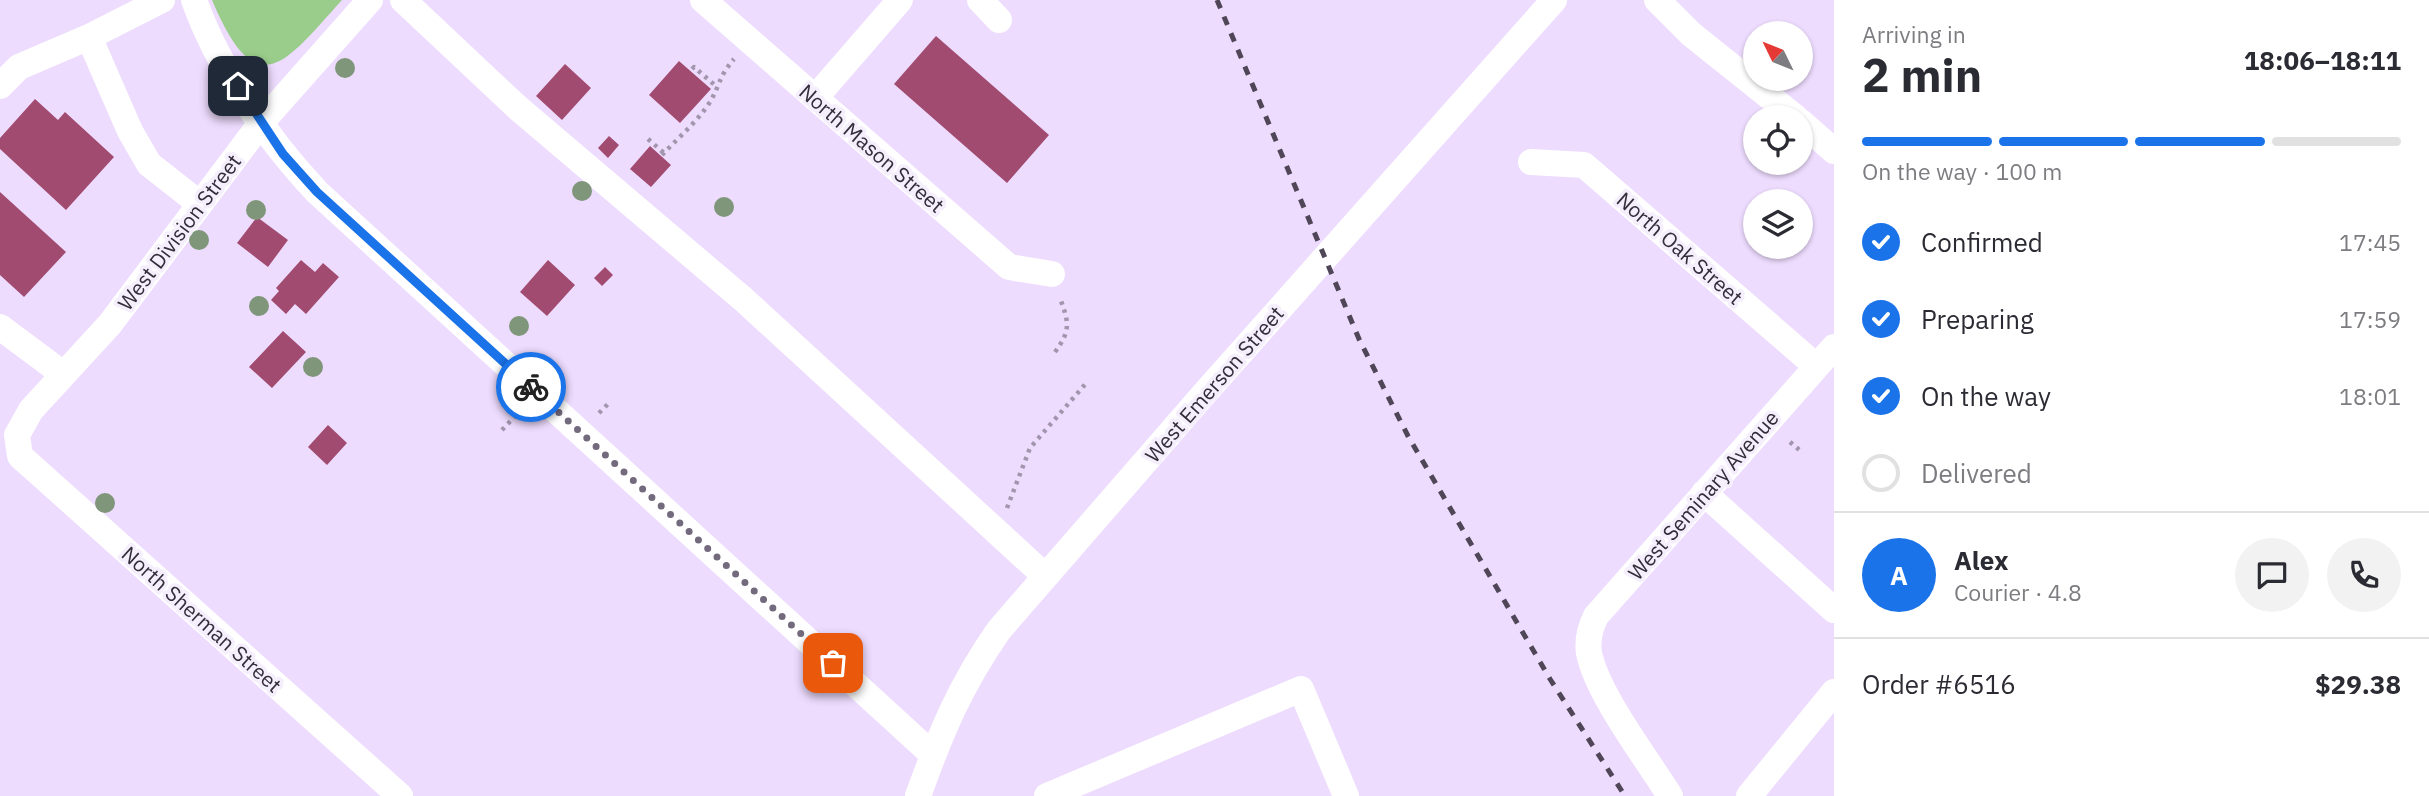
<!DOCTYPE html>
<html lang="en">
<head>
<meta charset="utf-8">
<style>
  :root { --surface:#fff; --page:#f2f2f3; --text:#2b2b33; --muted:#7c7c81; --line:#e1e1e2; --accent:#1a73e8 }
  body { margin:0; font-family:"IBM Plex Sans",sans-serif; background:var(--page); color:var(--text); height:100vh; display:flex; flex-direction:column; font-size:26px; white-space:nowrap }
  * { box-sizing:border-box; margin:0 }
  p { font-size:23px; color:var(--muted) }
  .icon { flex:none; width:38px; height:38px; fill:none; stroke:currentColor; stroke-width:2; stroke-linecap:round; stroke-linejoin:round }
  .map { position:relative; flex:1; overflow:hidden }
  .sheet { display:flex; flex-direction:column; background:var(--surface); width:595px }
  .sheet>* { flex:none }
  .needle { width:46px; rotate:313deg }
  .fabs { position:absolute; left:1743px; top:21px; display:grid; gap:14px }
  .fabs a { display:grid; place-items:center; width:70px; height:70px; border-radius:50%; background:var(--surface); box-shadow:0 2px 5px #0004; font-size:35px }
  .pin { position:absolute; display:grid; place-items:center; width:60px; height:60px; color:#fff; margin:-30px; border-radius:14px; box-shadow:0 4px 10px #0006 }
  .courier { position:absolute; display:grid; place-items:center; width:70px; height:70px; margin:-35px; border:5px solid #1a73e8; border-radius:50%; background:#fff; color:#222; box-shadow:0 2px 9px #0007 }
  .headline em { font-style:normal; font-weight:700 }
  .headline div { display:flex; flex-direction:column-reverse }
  .headline { display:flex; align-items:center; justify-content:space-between; height:119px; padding:0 28px }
  h1 { font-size:46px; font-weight:700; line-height:52px }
  .bar { display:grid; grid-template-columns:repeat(4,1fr); gap:10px 7px; align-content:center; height:84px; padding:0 28px }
  .bar i { height:9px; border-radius:5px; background:var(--line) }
  .bar .on { background:var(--accent) }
  .bar p { grid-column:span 4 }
  .line { display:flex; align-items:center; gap:18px; padding:0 28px; border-top:2px solid var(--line) }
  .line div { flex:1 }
  .round { display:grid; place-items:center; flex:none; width:74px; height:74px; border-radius:37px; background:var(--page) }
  ol { padding:0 28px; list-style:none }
  li { display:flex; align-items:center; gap:21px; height:77px }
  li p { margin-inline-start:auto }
  li .icon { padding:7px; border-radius:50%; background:var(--accent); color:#fff; stroke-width:4 }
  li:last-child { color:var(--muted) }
  li i { width:38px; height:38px; border:4px solid var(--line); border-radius:50% }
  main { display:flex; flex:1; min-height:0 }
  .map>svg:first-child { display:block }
  .green { fill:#9acd8b }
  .building { fill:#a14b70 }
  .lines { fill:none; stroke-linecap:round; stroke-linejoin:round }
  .path { stroke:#a295ae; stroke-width:4.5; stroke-dasharray:3.5 5; stroke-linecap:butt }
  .minor { stroke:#fff; stroke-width:26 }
  .rail { stroke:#4f4657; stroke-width:5; stroke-dasharray:9 9; stroke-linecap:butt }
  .tree { fill:#7f967b }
  .done { stroke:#746a7e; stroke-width:7; stroke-dasharray:0 12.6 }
  .route { stroke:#1a73e8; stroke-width:9 }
  .labels { text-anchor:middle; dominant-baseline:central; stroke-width:7; stroke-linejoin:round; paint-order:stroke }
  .street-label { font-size:21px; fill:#332c39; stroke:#f5eefc }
</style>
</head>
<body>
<main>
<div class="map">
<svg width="1834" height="796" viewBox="0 0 1834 796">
  <rect width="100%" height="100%" fill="#eedcfe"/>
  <path class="green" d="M 212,0 L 342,0 C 285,63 257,107 212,0 Z"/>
  <path class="building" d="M 936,36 L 1049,135 L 1007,183 L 894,84 Z
    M 679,61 L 711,89 L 680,123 L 649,95 Z
    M 565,64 L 591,88 L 562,120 L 536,96 Z
    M 35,99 L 58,120 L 65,112 L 114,157 L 66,210 L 0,149 L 0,138 Z
    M 609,136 L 619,145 L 608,158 L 598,148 Z
    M 650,146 L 671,165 L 651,187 L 630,169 Z
    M 0,192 L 66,252 L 24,297 L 0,275 Z
    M 257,217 L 288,240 L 268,267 L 237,243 Z
    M 301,260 L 315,272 L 323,263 L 339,277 L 306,314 L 295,304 L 286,314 L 271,300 L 279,291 L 276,288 Z
    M 548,260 L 575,285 L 547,316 L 520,292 Z
    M 605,267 L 613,275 L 602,286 L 594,278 Z
    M 283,331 L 306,352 L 272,388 L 249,367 Z
    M 328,425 L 347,443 L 327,465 L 308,447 Z"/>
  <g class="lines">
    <path class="path" d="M 692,69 L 694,67 L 717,87
      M 648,139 L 664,153
      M 662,155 C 678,138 697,122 710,102 C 720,85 719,76 734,59
      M 1055,352 C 1071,330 1069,323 1060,298
      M 599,413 L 609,403
      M 502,430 L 521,410
      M 1790,442 L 1803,453
      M 1007,508 L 1030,448 L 1088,381"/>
    <path class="minor" d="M 162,0 L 89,37 L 130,131 L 149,164 L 200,204
      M 194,0 C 218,68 268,140 317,192 L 933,755
      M 370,0 L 261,123 L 110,324 L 31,410 L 17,435 L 20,456 L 400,796
      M 403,0 L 518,108 L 743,299 L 1045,576
      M 703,0 L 1009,267 L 1052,274
      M 980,0 L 999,20
      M 1657,0 L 1691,34 L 1795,117
      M 0,86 L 19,67 L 89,37
      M 815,98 L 900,0
      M 1801,122 L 1834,151
      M 1531,162 L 1584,165 L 1816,366
      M 0,327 L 63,374
      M 1704,493 L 1834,610
      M 918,796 C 941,732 960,686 999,630 L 1204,394 L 1554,0
      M 1047,796 L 1301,689 L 1346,796
      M 1670,796 C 1647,759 1597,694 1589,653 C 1587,640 1590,628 1596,616 L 1834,347
      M 1749,796 L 1834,692"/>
    <path class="rail" d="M 1217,0 L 1359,339 L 1408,436 L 1550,679 L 1625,796"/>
  </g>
  <g class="tree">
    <circle cx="345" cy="68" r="10"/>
    <circle cx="582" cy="191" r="10"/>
    <circle cx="724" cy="207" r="10"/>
    <circle cx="256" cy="210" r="10"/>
    <circle cx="199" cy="240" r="10"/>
    <circle cx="259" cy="306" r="10"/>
    <circle cx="519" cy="326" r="10"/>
    <circle cx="313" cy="367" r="10"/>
    <circle cx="105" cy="503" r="10"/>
  </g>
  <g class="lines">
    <path class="done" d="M 531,387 L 833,663"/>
    <path class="route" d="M 238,86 L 283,154 L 317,192 L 531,387"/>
  </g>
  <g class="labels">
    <g class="street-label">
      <text transform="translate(872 148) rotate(41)">North Mason Street</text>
      <text transform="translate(179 232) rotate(-53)">West Division Street</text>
      <text transform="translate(1680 248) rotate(41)">North Oak Street</text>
      <text transform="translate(1214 384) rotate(-49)">West Emerson Street</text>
      <text transform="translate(1703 495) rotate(-49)">West Seminary Avenue</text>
      <text transform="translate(202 619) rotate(42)">North Sherman Street</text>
    </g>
  </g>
</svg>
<div class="fabs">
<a><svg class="needle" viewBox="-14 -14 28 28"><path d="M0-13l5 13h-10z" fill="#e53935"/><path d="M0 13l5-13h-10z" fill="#7c7c81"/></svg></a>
<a><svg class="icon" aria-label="locate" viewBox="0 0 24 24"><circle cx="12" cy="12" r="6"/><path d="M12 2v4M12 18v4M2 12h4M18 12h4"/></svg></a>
<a><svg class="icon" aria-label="layers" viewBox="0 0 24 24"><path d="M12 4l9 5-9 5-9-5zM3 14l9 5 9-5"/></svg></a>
</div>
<div class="pin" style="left:833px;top:663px;background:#ea580c"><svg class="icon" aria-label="bag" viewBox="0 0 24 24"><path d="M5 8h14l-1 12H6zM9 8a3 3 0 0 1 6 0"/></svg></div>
<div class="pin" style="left:238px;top:86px;background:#1f2937"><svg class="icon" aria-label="home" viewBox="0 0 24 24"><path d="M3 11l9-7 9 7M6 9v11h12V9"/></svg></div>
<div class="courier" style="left:531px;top:387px"><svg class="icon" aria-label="bike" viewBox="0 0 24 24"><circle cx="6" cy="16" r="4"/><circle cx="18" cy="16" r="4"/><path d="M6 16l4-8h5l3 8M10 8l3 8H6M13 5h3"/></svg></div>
</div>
<section class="sheet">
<div class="headline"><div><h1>2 min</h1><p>Arriving in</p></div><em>18:06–18:11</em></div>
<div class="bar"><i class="on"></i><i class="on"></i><i class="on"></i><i></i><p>On the way · 100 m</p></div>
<ol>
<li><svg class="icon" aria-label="check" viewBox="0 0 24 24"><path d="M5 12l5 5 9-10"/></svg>Confirmed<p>17:45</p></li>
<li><svg class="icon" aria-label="check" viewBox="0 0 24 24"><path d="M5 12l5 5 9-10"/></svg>Preparing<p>17:59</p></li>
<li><svg class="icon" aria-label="check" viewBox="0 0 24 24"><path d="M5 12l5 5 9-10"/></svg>On the way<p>18:01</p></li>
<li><i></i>Delivered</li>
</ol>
<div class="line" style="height:126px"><b class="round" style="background:var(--accent);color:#fff">A</b><div><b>Alex</b><p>Courier · 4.8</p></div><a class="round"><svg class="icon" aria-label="chat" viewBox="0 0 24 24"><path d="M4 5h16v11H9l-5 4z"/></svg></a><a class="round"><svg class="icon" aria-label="phone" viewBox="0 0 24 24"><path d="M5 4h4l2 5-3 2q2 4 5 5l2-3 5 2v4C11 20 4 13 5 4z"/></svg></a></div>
<div class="line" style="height:91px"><div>Order #6516</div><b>$29.38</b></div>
</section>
</main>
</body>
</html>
